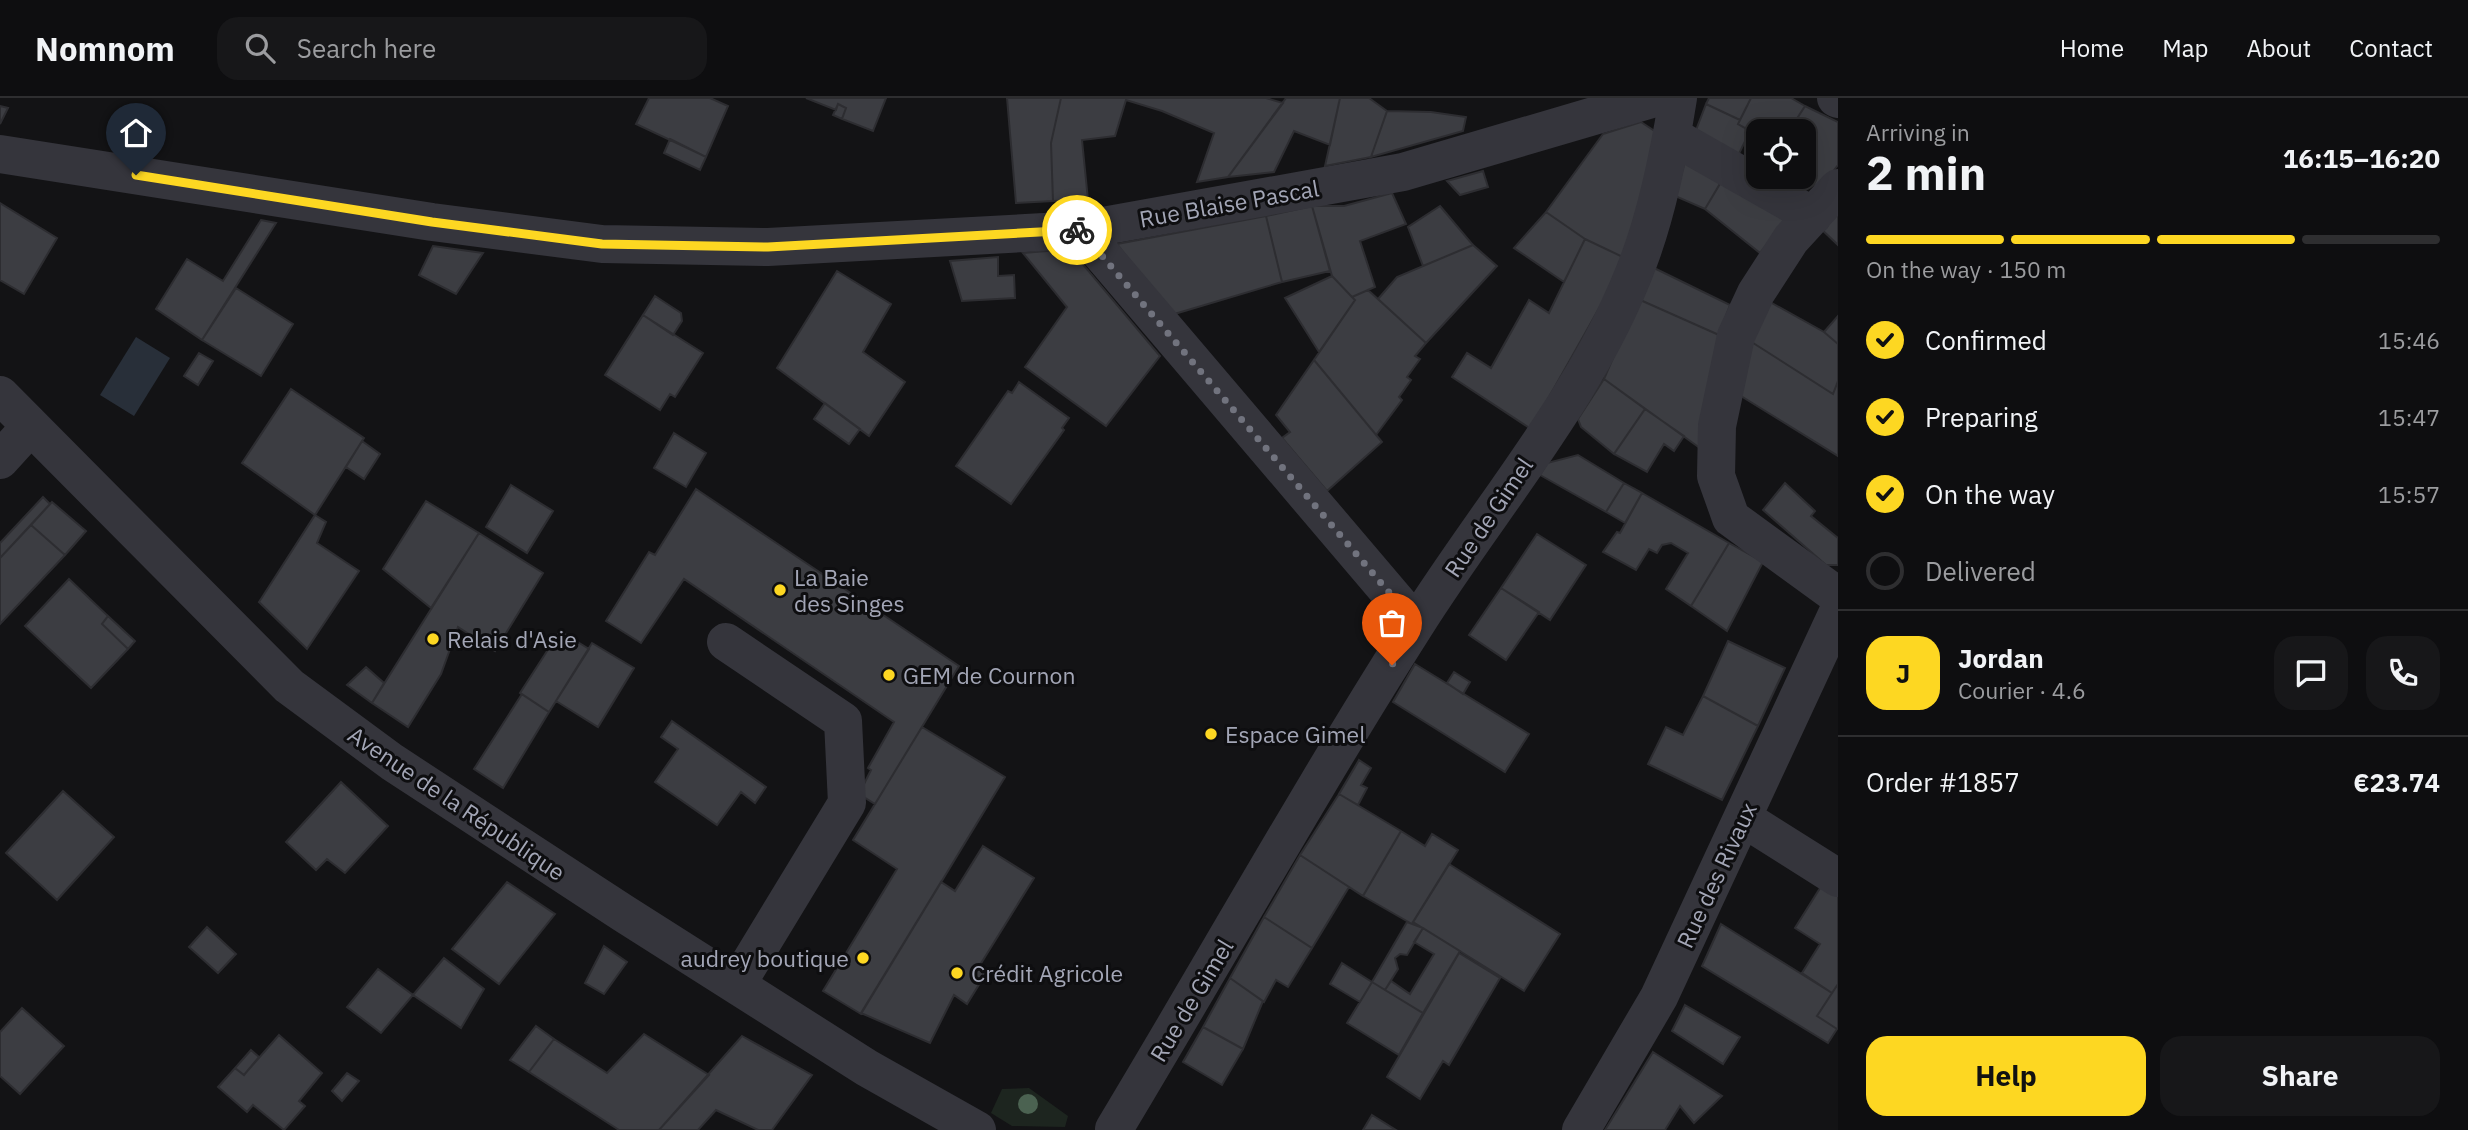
<!DOCTYPE html>
<html lang="en">
<head>
<meta charset="utf-8">
<style>
  :root { --surface:#0e0e10; --page:#171719; --text:#f1f3f6; --muted:#9b9c9f; --line:#2e2e30; --accent:#fdd722 }
  body { margin:0; font-family:"IBM Plex Sans",sans-serif; background:var(--page); color:var(--text); height:100vh; display:flex; flex-direction:column; font-size:26px; white-space:nowrap }
  * { box-sizing:border-box; margin:0 }
  p { font-size:23px; color:var(--muted) }
  .icon { flex:none; width:38px; height:38px; fill:none; stroke:currentColor; stroke-width:2; stroke-linecap:round; stroke-linejoin:round }
  .map { position:relative; flex:1; overflow:hidden }
  .panel { display:flex; flex-direction:column; background:var(--surface); width:630px }
  .panel>* { flex:none }
  .controls { position:absolute; left:1746px; top:21px; display:grid; gap:14px }
  .controls a { display:grid; place-items:center; width:70px; height:70px; border-radius:14px; background:var(--surface); box-shadow:0 7px 28px #0002,0 0 0 2px var(--line); font-size:35px }
  .pin { position:absolute; display:grid; place-items:center; width:60px; height:60px; color:#fff; margin:-72px -30px; border-radius:50% 50% 50% 0; rotate:-45deg; box-shadow:0 0 7px #0007 }
  .pin .icon { rotate:45deg }
  .courier { position:absolute; display:grid; place-items:center; width:70px; height:70px; margin:-35px; border:5px solid #fdd722; border-radius:50%; background:#fff; color:#222; box-shadow:0 2px 9px #0007 }
  .summary em { font-style:normal; font-weight:700 }
  .summary div { display:flex; flex-direction:column-reverse }
  .summary { display:flex; align-items:center; justify-content:space-between; height:119px; padding:0 28px }
  h1 { font-size:46px; font-weight:700; line-height:52px }
  .bar { display:grid; grid-template-columns:repeat(4,1fr); gap:10px 7px; align-content:center; height:84px; padding:0 28px }
  .bar i { height:9px; border-radius:5px; background:var(--line) }
  .bar .active { background:var(--accent) }
  .bar p { grid-column:span 4 }
  .line { display:flex; align-items:center; gap:18px; padding:0 28px; border-top:2px solid var(--line) }
  .line div { flex:1 }
  .round { display:grid; place-items:center; flex:none; width:74px; height:74px; border-radius:21px; background:var(--page) }
  ol { padding:0 28px; list-style:none }
  li { display:flex; align-items:center; gap:21px; height:77px }
  li p { margin-inline-start:auto }
  li .icon { padding:7px; border-radius:50%; background:var(--accent); color:#111; stroke-width:4 }
  li:last-child { color:var(--muted) }
  li i { width:38px; height:38px; border:4px solid var(--line); border-radius:50% }
  .button { display:flex; gap:14px; margin-top:auto; padding:14px 28px }
  .button a { flex:1; height:80px; border-radius:21px; background:var(--accent); color:#111; font-size:28px; font-weight:700; line-height:80px; text-align:center }
  .button a+a { background:var(--page); color:var(--text) }
  header { display:flex; align-items:center; gap:42px; box-sizing:border-box; height:98px; padding:0 35px; background:var(--surface); border-bottom:2px solid var(--line) }
  header strong { font-size:33px }
  nav { display:flex; gap:38px; margin-inline-start:auto; font-size:24px }
  .search { width:490px; height:63px; background:var(--page); display:flex; align-items:center; gap:18px; box-sizing:border-box; padding:0 24px; border-radius:21px; color:var(--muted); font-size:26px }
  main { display:flex; flex:1; min-height:0 }
  .map>svg:first-child { display:block }
  .green { fill:#1d251f }
  .water { fill:#282f39 }
  .building { fill:#3c3d42; stroke:#2d2d31; stroke-width:2 }
  .lines { fill:none; stroke-linecap:round; stroke-linejoin:round }
  .minor { stroke:#35353c; stroke-width:38 }
  .tree { fill:#4b6251 }
  .done { stroke:#71737e; stroke-width:7; stroke-dasharray:0 12.6 }
  .route { stroke:#fdd722; stroke-width:9 }
  .poi-dot { fill:#fdd722; stroke:#0e0e10; stroke-width:2.5 }
  .labels { text-anchor:middle; dominant-baseline:central; stroke-width:6; stroke-linejoin:round; paint-order:stroke }
  .street-label { font-size:23px; fill:#a3a6b6; stroke:#0e0e10 }
  .poi-label { font-size:23px; fill:#a3a6b6; stroke:#0e0e10; text-anchor:start }
</style>
</head>
<body>
<header>
<strong>Nomnom</strong>
<div class="search"><svg class="icon" aria-label="search" viewBox="0 0 24 24"><circle cx="10" cy="10" r="6"/><path d="M15 15l6 6"/></svg>Search here</div>
<nav><a>Home</a><a>Map</a><a>About</a><a>Contact</a></nav>
</header>
<main>
<div class="map">
<svg width="1838" height="1032" viewBox="0 0 1838 1032">
  <rect width="100%" height="100%" fill="#131315"/>
  <path class="green" d="M 1029,990 L 1068,1018 L 1065,1029 L 1012,1028 L 991,1015 L 1002,991 Z"/>
  <path class="water" d="M 136,239 L 170,260 L 134,318 L 100,297 Z"/>
  <path class="building" d="M 649,0 L 710,0 L 728,8 L 706,59 L 636,26 Z
    M 806,0 L 886,0 L 873,33 L 842,21 L 846,10 L 838,6 L 836,12 Z
    M 1007,0 L 1061,0 L 1051,45 L 1053,103 L 1016,105 Z
    M 1061,0 L 1266,0 L 1283,5 L 1228,79 L 1197,84 L 1214,35 L 1162,13 L 1126,2 L 1115,38 L 1082,42 L 1088,102 L 1053,103 L 1051,45 Z
    M 1286,0 L 1340,0 L 1330,47 L 1294,33 L 1274,74 L 1228,79 Z
    M 1340,0 L 1369,0 L 1387,13 L 1371,59 L 1325,68 Z
    M 1709,0 L 1751,0 L 1740,22 L 1706,6 Z
    M 1751,0 L 1791,0 L 1805,8 L 1789,33 L 1759,33 L 1759,38 L 1738,26 Z
    M 838,6 L 846,10 L 842,21 L 833,17 Z
    M 1706,6 L 1740,22 L 1738,26 L 1750,33 L 1734,66 L 1693,40 Z
    M 0,8 L 8,10 L 0,26 Z
    M 1805,8 L 1838,24 L 1838,67 L 1820,90 L 1796,79 L 1804,79 L 1804,33 L 1789,33 Z
    M 1387,13 L 1431,14 L 1466,19 L 1463,33 L 1371,59 Z
    M 1641,24 L 1656,34 L 1627,161 L 1585,141 L 1546,114 L 1603,36 Z
    M 670,41 L 706,59 L 700,72 L 664,55 Z
    M 1687,57 L 1724,79 L 1705,111 L 1675,98 Z
    M 1483,73 L 1488,89 L 1460,97 L 1447,83 Z
    M 1724,79 L 1788,120 L 1760,155 L 1705,111 Z
    M 1392,95 L 1406,126 L 1360,143 L 1375,189 L 1352,199 L 1332,178 L 1312,108 L 1344,108 Z
    M 0,105 L 57,140 L 24,196 L 0,182 Z
    M 1312,108 L 1330,173 L 1282,184 L 1266,118 Z
    M 1440,108 L 1473,147 L 1423,168 L 1408,129 Z
    M 1838,109 L 1838,147 L 1819,129 Z
    M 1546,114 L 1585,141 L 1564,184 L 1514,150 Z
    M 1266,118 L 1282,184 L 1171,217 L 1117,146 Z
    M 261,122 L 276,125 L 202,242 L 156,211 L 187,161 L 223,183 Z
    M 1585,141 L 1627,161 L 1531,331 L 1452,279 L 1467,255 L 1491,270 L 1529,202 L 1549,215 Z
    M 1473,147 L 1497,168 L 1426,245 L 1378,201 L 1397,179 Z
    M 433,148 L 483,155 L 456,196 L 419,177 Z
    M 1070,151 L 1160,258 L 1106,328 L 1025,269 L 1067,209 L 1023,155 Z
    M 998,159 L 998,178 L 1014,177 L 1015,200 L 962,203 L 950,163 Z
    M 1650,168 L 1730,207 L 1719,237 L 1638,201 Z
    M 837,173 L 891,206 L 863,254 L 905,284 L 869,338 L 777,270 Z
    M 1332,178 L 1355,202 L 1319,254 L 1285,200 Z
    M 236,190 L 293,226 L 261,278 L 202,242 Z
    M 1368,192 L 1426,245 L 1415,258 L 1420,261 L 1407,279 L 1411,282 L 1399,299 L 1402,302 L 1376,337 L 1314,262 L 1355,202 L 1352,199 Z
    M 655,198 L 681,215 L 682,223 L 673,237 L 643,217 Z
    M 1638,201 L 1719,237 L 1704,353 L 1604,281 Z
    M 1770,204 L 1824,234 L 1838,246 L 1838,283 L 1833,296 L 1750,243 Z
    M 643,217 L 703,255 L 675,299 L 670,296 L 660,312 L 605,277 Z
    M 1838,218 L 1838,246 L 1824,234 Z
    M 1750,243 L 1833,296 L 1838,283 L 1838,358 L 1741,298 Z
    M 199,255 L 213,263 L 198,287 L 184,278 Z
    M 1314,262 L 1382,344 L 1327,393 L 1282,340 L 1290,334 L 1276,317 Z
    M 1604,281 L 1645,311 L 1614,356 L 1581,329 L 1578,321 Z
    M 1019,284 L 1069,320 L 1062,330 L 1064,332 L 1011,406 L 956,368 L 1008,293 L 1012,295 Z
    M 291,291 L 364,340 L 315,417 L 242,365 Z
    M 825,305 L 860,331 L 849,346 L 814,321 Z
    M 1645,311 L 1684,338 L 1674,353 L 1664,346 L 1647,374 L 1614,356 Z
    M 674,335 L 706,355 L 686,389 L 654,370 Z
    M 362,343 L 380,356 L 364,381 L 346,369 Z
    M 1578,357 L 1624,385 L 1606,414 L 1540,377 L 1547,365 Z
    M 1624,385 L 1642,395 L 1625,425 L 1606,414 Z
    M 1785,385 L 1815,413 L 1811,418 L 1838,440 L 1838,467 L 1826,467 L 1763,412 Z
    M 511,387 L 553,413 L 527,455 L 486,429 Z
    M 696,391 L 959,568 L 875,706 L 859,696 L 871,672 L 868,670 L 894,624 L 684,481 L 641,545 L 606,523 L 649,454 L 655,457 Z
    M 1642,395 L 1729,445 L 1691,508 L 1666,491 L 1688,455 L 1671,445 L 1662,447 L 1657,455 L 1649,451 L 1636,472 L 1603,454 L 1617,434 L 1620,435 Z
    M 43,399 L 50,406 L 0,460 L 0,445 Z
    M 426,403 L 479,435 L 431,510 L 383,471 Z
    M 52,404 L 86,433 L 65,457 L 31,427 Z
    M 315,417 L 326,424 L 317,445 L 359,473 L 307,551 L 259,504 Z
    M 31,427 L 65,457 L 0,526 L 0,460 Z
    M 479,435 L 543,475 L 495,553 L 458,529 L 441,576 L 408,629 L 372,605 Z
    M 1537,436 L 1586,467 L 1550,522 L 1501,490 Z
    M 1729,445 L 1763,464 L 1727,533 L 1691,508 Z
    M 69,481 L 108,518 L 102,526 L 128,551 L 91,590 L 25,528 Z
    M 1501,490 L 1539,514 L 1506,562 L 1469,537 Z
    M 108,518 L 135,543 L 128,551 L 102,526 Z
    M 560,533 L 589,551 L 549,614 L 520,595 Z
    M 1728,543 L 1785,570 L 1758,628 L 1703,598 Z
    M 592,545 L 634,570 L 598,629 L 556,603 Z
    M 1415,566 L 1529,636 L 1505,674 L 1393,604 Z
    M 366,569 L 384,585 L 372,605 L 347,587 Z
    M 1454,574 L 1470,584 L 1463,596 L 1447,585 Z
    M 522,596 L 549,614 L 503,690 L 474,671 Z
    M 1703,598 L 1758,628 L 1722,702 L 1648,666 L 1666,629 L 1683,637 Z
    M 672,623 L 766,689 L 755,705 L 741,694 L 717,727 L 655,684 L 678,651 L 661,639 Z
    M 922,629 L 1005,679 L 861,916 L 823,893 L 897,771 L 853,742 Z
    M 1359,662 L 1371,670 L 1361,687 L 1367,690 L 1358,707 L 1339,696 Z
    M 341,684 L 388,728 L 345,775 L 327,761 L 316,772 L 286,744 Z
    M 63,693 L 114,739 L 57,802 L 6,755 Z
    M 1339,696 L 1401,733 L 1363,798 L 1300,757 Z
    M 1401,733 L 1425,748 L 1432,736 L 1458,752 L 1412,826 L 1363,798 Z
    M 983,748 L 1034,780 L 980,867 L 988,872 L 967,906 L 954,897 L 930,945 L 861,915 L 941,784 L 955,793 Z
    M 1300,757 L 1349,789 L 1312,850 L 1264,819 Z
    M 1449,766 L 1560,836 L 1524,893 L 1413,824 Z
    M 507,784 L 555,816 L 499,886 L 452,851 Z
    M 1822,787 L 1838,798 L 1838,886 L 1832,895 L 1802,875 L 1820,846 L 1795,830 Z
    M 1264,819 L 1312,850 L 1288,889 L 1276,882 L 1264,904 L 1230,880 Z
    M 1407,824 L 1423,830 L 1407,857 L 1400,856 L 1395,860 L 1398,871 L 1385,892 L 1372,884 Z
    M 1721,826 L 1832,895 L 1817,918 L 1837,931 L 1828,945 L 1702,868 Z
    M 207,829 L 236,856 L 218,875 L 189,849 Z
    M 1423,830 L 1460,853 L 1423,915 L 1385,892 L 1391,883 L 1410,896 L 1434,856 L 1414,844 Z
    M 604,848 L 627,864 L 604,896 L 585,885 Z
    M 1459,855 L 1500,880 L 1449,967 L 1443,963 L 1420,1001 L 1387,979 Z
    M 444,860 L 484,891 L 461,930 L 413,897 Z
    M 1342,865 L 1372,884 L 1360,904 L 1330,886 Z
    M 378,871 L 413,897 L 381,935 L 347,909 Z
    M 1230,880 L 1263,903 L 1243,951 L 1203,929 Z
    M 1372,884 L 1423,915 L 1399,957 L 1347,925 Z
    M 1838,886 L 1838,930 L 1837,931 L 1817,918 Z
    M 1685,907 L 1740,939 L 1723,966 L 1672,933 Z
    M 22,910 L 64,948 L 20,996 L 0,978 L 0,934 Z
    M 536,928 L 554,941 L 529,974 L 510,962 Z
    M 1203,929 L 1243,951 L 1222,987 L 1183,964 Z
    M 644,936 L 709,977 L 659,1032 L 619,1032 L 529,974 L 554,941 L 607,975 Z
    M 279,937 L 322,975 L 299,1003 L 305,1008 L 284,1032 L 253,1007 L 247,1014 L 218,989 L 235,970 L 244,977 Z
    M 742,938 L 812,977 L 772,1032 L 758,1032 L 716,1012 L 698,1032 L 659,1032 Z
    M 251,952 L 259,959 L 244,977 L 235,970 Z
    M 1653,954 L 1722,998 L 1694,1025 L 1680,1008 L 1665,1032 L 1605,1032 Z
    M 347,975 L 359,983 L 342,1003 L 332,993 Z
    M 1372,1017 L 1396,1032 L 1363,1032 Z"/>
  <g class="lines">
    <path class="minor" d="M 1836,0 L 1838,1
      M 1672,38 L 1813,118
      M 0,56 L 432,124 L 602,146 L 768,149 L 1081,132 L 1403,74 L 1655,0
      M 1838,90 L 1791,141 L 1756,195 L 1736,238 L 1717,328 L 1716,378 L 1731,420 L 1838,498
      M 1081,132 L 1416,526
      M 0,297 L 289,588 L 392,664 L 623,815 L 867,970 L 977,1032
      M 0,362 L 30,329
      M 726,544 L 843,623 L 847,705 L 737,886
      M 1743,720 L 1838,780
      M 1114,1031 C 1215,863 1311,691 1416,526 C 1491,407 1590,295 1639,162 C 1657,114 1670,50 1678,0
      M 1581,1032 L 1659,899 L 1838,514"/>
  </g>
  <circle class="tree" cx="1028" cy="1006" r="10"/>
  <g class="lines">
    <path class="done" d="M 1077,132 L 1080,132 L 1416,526 L 1392,567"/>
    <path class="route" d="M 136,77 L 432,124 L 602,146 L 768,149 L 1077,132"/>
  </g>
  <g class="poi-dot">
    <circle cx="780" cy="492" r="7"/>
    <circle cx="433" cy="541" r="7"/>
    <circle cx="889" cy="577" r="7"/>
    <circle cx="1211" cy="636" r="7"/>
    <circle cx="863" cy="860" r="7"/>
    <circle cx="957" cy="875" r="7"/>
  </g>
  <g class="labels">
    <g class="street-label">
      <text transform="translate(1229 105) rotate(-10)">Rue Blaise Pascal</text>
      <text transform="translate(1488 419) rotate(-56)">Rue de Gimel</text>
      <text transform="translate(457 705) rotate(34)">Avenue de la République</text>
      <text transform="translate(1716 777) rotate(-65)">Rue des Rivaux</text>
      <text transform="translate(1191 902) rotate(-59)">Rue de Gimel</text>
    </g>
    <g class="poi-label">
      <text x="794" y="479">La Baie<tspan x="794" dy="26">des Singes</tspan></text>
      <text x="447" y="541">Relais d'Asie</text>
      <text x="903" y="577">GEM de Cournon</text>
      <text x="1225" y="636">Espace Gimel</text>
      <text x="849" y="860" text-anchor="end">audrey boutique</text>
      <text x="971" y="875">Crédit Agricole</text>
    </g>
  </g>
</svg>
<div class="controls">
<a><svg class="icon" aria-label="locate" viewBox="0 0 24 24"><circle cx="12" cy="12" r="6"/><path d="M12 2v4M12 18v4M2 12h4M18 12h4"/></svg></a>
</div>
<div class="pin" style="left:1392px;top:567px;background:#ea580c"><svg class="icon" aria-label="bag" viewBox="0 0 24 24"><path d="M5 8h14l-1 12H6zM9 8a3 3 0 0 1 6 0"/></svg></div>
<div class="pin" style="left:136px;top:77px;background:#1f2937"><svg class="icon" aria-label="home" viewBox="0 0 24 24"><path d="M3 11l9-7 9 7M6 9v11h12V9"/></svg></div>
<div class="courier" style="left:1077px;top:132px"><svg class="icon" aria-label="bike" viewBox="0 0 24 24"><circle cx="6" cy="16" r="4"/><circle cx="18" cy="16" r="4"/><path d="M6 16l4-8h5l3 8M10 8l3 8H6M13 5h3"/></svg></div>
</div>
<section class="panel">
<div class="summary"><div><h1>2 min</h1><p>Arriving in</p></div><em>16:15–16:20</em></div>
<div class="bar"><i class="active"></i><i class="active"></i><i class="active"></i><i></i><p>On the way · 150 m</p></div>
<ol>
<li><svg class="icon" aria-label="check" viewBox="0 0 24 24"><path d="M5 12l5 5 9-10"/></svg>Confirmed<p>15:46</p></li>
<li><svg class="icon" aria-label="check" viewBox="0 0 24 24"><path d="M5 12l5 5 9-10"/></svg>Preparing<p>15:47</p></li>
<li><svg class="icon" aria-label="check" viewBox="0 0 24 24"><path d="M5 12l5 5 9-10"/></svg>On the way<p>15:57</p></li>
<li><i></i>Delivered</li>
</ol>
<div class="line" style="height:126px"><b class="round" style="background:var(--accent);color:#111">J</b><div><b>Jordan</b><p>Courier · 4.6</p></div><a class="round"><svg class="icon" aria-label="chat" viewBox="0 0 24 24"><path d="M4 5h16v11H9l-5 4z"/></svg></a><a class="round"><svg class="icon" aria-label="phone" viewBox="0 0 24 24"><path d="M5 4h4l2 5-3 2q2 4 5 5l2-3 5 2v4C11 20 4 13 5 4z"/></svg></a></div>
<div class="line" style="height:91px"><div>Order #1857</div><b>€23.74</b></div>
<div class="button"><a>Help</a><a>Share</a></div>
</section>
</main>
</body>
</html>
